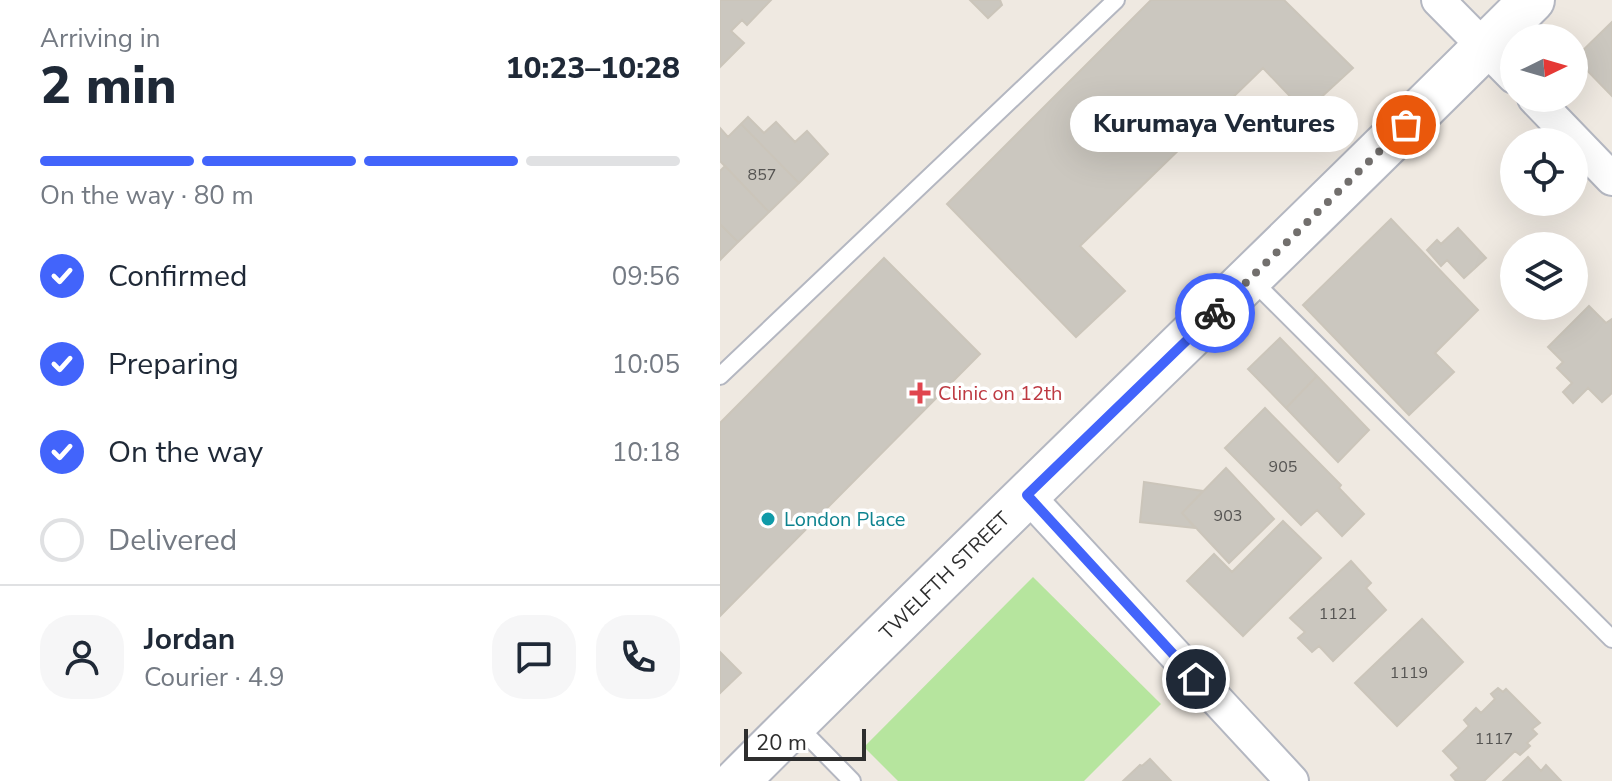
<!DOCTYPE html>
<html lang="en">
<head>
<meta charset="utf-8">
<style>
  :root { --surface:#fff; --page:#f6f6f7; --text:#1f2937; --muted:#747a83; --line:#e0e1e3; --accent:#4264fb }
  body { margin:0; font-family:"Nunito Sans",sans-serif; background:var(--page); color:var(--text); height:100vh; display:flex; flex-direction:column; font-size:30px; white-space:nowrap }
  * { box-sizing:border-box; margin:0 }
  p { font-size:26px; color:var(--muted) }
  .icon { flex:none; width:44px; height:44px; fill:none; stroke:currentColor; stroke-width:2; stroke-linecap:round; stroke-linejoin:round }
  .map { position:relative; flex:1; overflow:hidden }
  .drawer { display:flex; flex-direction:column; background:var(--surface); width:720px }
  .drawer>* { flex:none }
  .needle { width:52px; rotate:85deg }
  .tools { position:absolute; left:780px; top:24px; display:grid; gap:16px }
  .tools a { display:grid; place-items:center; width:88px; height:88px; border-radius:50%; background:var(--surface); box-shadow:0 8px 32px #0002; font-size:40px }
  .scale { position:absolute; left:24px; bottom:20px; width:122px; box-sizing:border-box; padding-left:8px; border:4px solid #2e2e2e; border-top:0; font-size:22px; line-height:28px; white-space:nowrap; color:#2e2e2e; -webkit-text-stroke:6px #fff; paint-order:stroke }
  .pin { position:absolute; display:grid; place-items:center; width:68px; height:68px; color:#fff; margin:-34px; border:4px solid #fff; border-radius:50%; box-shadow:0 2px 8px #0007 }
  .courier { position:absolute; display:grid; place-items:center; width:80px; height:80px; margin:-40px; border:6px solid #4264fb; border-radius:50%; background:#fff; color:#222; box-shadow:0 2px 10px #0007 }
  .bubble { position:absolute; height:56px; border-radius:28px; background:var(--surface); box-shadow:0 8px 32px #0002; font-size:26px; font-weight:800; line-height:56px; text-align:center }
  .headline em { font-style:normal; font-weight:800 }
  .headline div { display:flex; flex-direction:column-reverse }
  .headline { display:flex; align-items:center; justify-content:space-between; height:136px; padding:0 40px }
  h1 { font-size:52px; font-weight:800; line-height:60px }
  .bar { display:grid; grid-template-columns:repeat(4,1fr); gap:12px 8px; align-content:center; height:96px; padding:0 40px }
  .bar i { height:10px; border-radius:6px; background:var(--line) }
  .bar .selected { background:var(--accent) }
  .bar p { grid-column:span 4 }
  .line { display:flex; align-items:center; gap:20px; padding:0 40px; border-top:2px solid var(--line) }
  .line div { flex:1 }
  .round { display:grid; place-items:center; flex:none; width:84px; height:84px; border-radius:32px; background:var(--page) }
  ol { padding:0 40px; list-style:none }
  li { display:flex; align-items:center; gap:24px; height:88px }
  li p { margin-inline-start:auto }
  li .icon { padding:8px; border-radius:50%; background:var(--accent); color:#fff; stroke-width:4 }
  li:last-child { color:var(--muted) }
  li i { width:44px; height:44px; border:4px solid var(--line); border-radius:50% }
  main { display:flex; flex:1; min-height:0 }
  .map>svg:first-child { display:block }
  .green { fill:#b6e59e }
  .building { fill:#cbc7bf; stroke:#cbc5ba; stroke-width:2 }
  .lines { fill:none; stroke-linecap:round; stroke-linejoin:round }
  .lane-casing { stroke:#b4b7c1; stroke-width:20 }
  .street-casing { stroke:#b4b7c1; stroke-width:36 }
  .secondary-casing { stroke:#b4b7c1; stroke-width:48 }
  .lane { stroke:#fff; stroke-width:16 }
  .street { stroke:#fff; stroke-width:32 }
  .secondary { stroke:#fff; stroke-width:44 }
  .done { stroke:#726f6d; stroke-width:8; stroke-dasharray:0 14.4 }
  .route { stroke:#4264fb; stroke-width:10 }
  .health-dot { fill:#e0444e; stroke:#fff; stroke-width:3 }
  .culture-dot { fill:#0f9aa8; stroke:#fff; stroke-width:3 }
  .labels { text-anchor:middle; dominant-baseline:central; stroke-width:7; stroke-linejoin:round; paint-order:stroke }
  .number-label { font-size:16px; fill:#555452 }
  .health-label { font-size:20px; fill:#be3a42; stroke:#fff; text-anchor:start }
  .culture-label { font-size:20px; fill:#0d838f; stroke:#fff; text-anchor:start }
  .street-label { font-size:20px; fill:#2e2e2e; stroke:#fff }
</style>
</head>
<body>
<main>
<section class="drawer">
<div class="headline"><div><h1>2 min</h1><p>Arriving in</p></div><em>10:23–10:28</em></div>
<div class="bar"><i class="selected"></i><i class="selected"></i><i class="selected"></i><i></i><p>On the way · 80 m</p></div>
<ol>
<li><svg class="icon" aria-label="check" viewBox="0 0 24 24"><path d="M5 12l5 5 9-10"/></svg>Confirmed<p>09:56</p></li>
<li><svg class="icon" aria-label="check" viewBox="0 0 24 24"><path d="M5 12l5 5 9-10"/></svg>Preparing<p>10:05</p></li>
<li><svg class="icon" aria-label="check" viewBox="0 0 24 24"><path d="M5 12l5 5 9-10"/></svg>On the way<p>10:18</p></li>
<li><i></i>Delivered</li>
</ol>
<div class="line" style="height:144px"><a class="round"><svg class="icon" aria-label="person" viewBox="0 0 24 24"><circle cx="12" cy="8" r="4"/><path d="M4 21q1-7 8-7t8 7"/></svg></a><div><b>Jordan</b><p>Courier · 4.9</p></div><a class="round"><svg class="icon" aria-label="chat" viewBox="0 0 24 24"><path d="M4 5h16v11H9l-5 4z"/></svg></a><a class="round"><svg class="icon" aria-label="phone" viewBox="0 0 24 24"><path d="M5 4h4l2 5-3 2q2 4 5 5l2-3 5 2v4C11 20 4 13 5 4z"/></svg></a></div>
</section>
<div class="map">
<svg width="892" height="781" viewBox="0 0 892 781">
  <rect width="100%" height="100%" fill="#efe9e1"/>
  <path class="green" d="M 313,577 L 441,704 L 364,781 L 178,781 L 144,747 Z"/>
  <path class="building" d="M 0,0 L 51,0 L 27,25 L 22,20 L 11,31 L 24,43 L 0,67 Z
    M 250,0 L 280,0 L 282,5 L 268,18 Z
    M 431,0 L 564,0 L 633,68 L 585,112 L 543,68 L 360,246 L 405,291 L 356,337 L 227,204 Z
    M 892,22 L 892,96 L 855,58 Z
    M 28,117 L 44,133 L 56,122 L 75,142 L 87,131 L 108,154 L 79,183 L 21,124 Z
    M 21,124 L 79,183 L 49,212 L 0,161 L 0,128 L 8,137 Z
    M 5,166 L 49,212 L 18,242 L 0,224 L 0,171 Z
    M 671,219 L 758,310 L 715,353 L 734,372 L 689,415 L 583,305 Z
    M 0,224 L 18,242 L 0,260 Z
    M 738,228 L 766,258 L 744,278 L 727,260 L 721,266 L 707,250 L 717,240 L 721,244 Z
    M 164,258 L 260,354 L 0,616 L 0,423 Z
    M 869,306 L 886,323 L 892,319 L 892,393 L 882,402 L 868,388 L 853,403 L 843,392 L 852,383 L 837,368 L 843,362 L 828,347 Z
    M 560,338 L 597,376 L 566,408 L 528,369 Z
    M 597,376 L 649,430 L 618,462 L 566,408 Z
    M 545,408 L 621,485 L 619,488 L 644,514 L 622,536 L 597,510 L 581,525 L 505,448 Z
    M 506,468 L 554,519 L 509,563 L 462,513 Z
    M 424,482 L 483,491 L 462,513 L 475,528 L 420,522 Z
    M 563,521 L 601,558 L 523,636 L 467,581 L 494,554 L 512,572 Z
    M 631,561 L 651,583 L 646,588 L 666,610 L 613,661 L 599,646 L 592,652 L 578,638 L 585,632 L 570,618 Z
    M 702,619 L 743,662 L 677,726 L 635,683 Z
    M 0,652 L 21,673 L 0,693 Z
    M 778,688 L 783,692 L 786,689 L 820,723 L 812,729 L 817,734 L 807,743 L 810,746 L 800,755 L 795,751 L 764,781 L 736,781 L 731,775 L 739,768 L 723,751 L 749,726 L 744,720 L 756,708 L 761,713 L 775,699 L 771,694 Z
    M 808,757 L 821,771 L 826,765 L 841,781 L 783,781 Z
    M 430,759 L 451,781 L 403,781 L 420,765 L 422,766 Z"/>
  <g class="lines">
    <g class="lane-casing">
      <path id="lane" d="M 532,280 L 892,639
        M 0,376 L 396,0
        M 76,724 L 132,781"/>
    </g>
    <g class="street-casing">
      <path id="street" d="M 718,0 L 794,77
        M 814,98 L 892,179
        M 307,495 L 572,781"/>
    </g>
    <g class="secondary-casing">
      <g id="secondary">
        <path id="s1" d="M 17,781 C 279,518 549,263 812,0"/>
      </g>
    </g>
    <use href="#lane" class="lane"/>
    <use href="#street" class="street"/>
    <use href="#secondary" class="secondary"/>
  </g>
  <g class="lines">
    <path class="done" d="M 495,313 L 686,125"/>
    <path class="route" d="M 476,679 L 307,495 L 495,313"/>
  </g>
  <path class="health-dot" d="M196 381h8v8h8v8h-8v8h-8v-8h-8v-8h8z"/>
  <circle class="culture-dot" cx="48" cy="519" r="8"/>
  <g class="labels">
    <g class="number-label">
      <text x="42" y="175">857</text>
      <text x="563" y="467">905</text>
      <text x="508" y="516">903</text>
      <text x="618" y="614">1121</text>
      <text x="689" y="673">1119</text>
      <text x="774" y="739">1117</text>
    </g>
    <g class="health-label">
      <text x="218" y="393">Clinic on 12th</text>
    </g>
    <g class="culture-label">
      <text x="64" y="519">London Place</text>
    </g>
    <g class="street-label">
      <text stroke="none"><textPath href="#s1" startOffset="292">TWELFTH STREET</textPath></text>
    </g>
  </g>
</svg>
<div class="tools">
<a><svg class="needle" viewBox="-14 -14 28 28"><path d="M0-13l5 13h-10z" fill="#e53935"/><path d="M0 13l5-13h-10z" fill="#747a83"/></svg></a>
<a><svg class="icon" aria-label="locate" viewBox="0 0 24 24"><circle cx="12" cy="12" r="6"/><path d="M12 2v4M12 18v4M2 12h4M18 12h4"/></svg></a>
<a><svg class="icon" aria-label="layers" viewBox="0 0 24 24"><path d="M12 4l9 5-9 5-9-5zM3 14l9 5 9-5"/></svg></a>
</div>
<div class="scale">20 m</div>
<div class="pin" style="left:686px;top:125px;background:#ea580c"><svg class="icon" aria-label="bag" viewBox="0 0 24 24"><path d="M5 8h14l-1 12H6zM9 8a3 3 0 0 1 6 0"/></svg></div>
<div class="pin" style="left:476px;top:679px;background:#1f2937"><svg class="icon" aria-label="home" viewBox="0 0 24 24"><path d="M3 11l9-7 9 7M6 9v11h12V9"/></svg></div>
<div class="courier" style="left:495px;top:313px"><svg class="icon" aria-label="bike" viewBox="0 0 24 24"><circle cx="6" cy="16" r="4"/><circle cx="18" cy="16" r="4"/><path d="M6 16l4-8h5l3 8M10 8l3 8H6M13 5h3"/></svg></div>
<div class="bubble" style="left:350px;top:96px;width:288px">Kurumaya Ventures</div>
</div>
</main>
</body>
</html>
